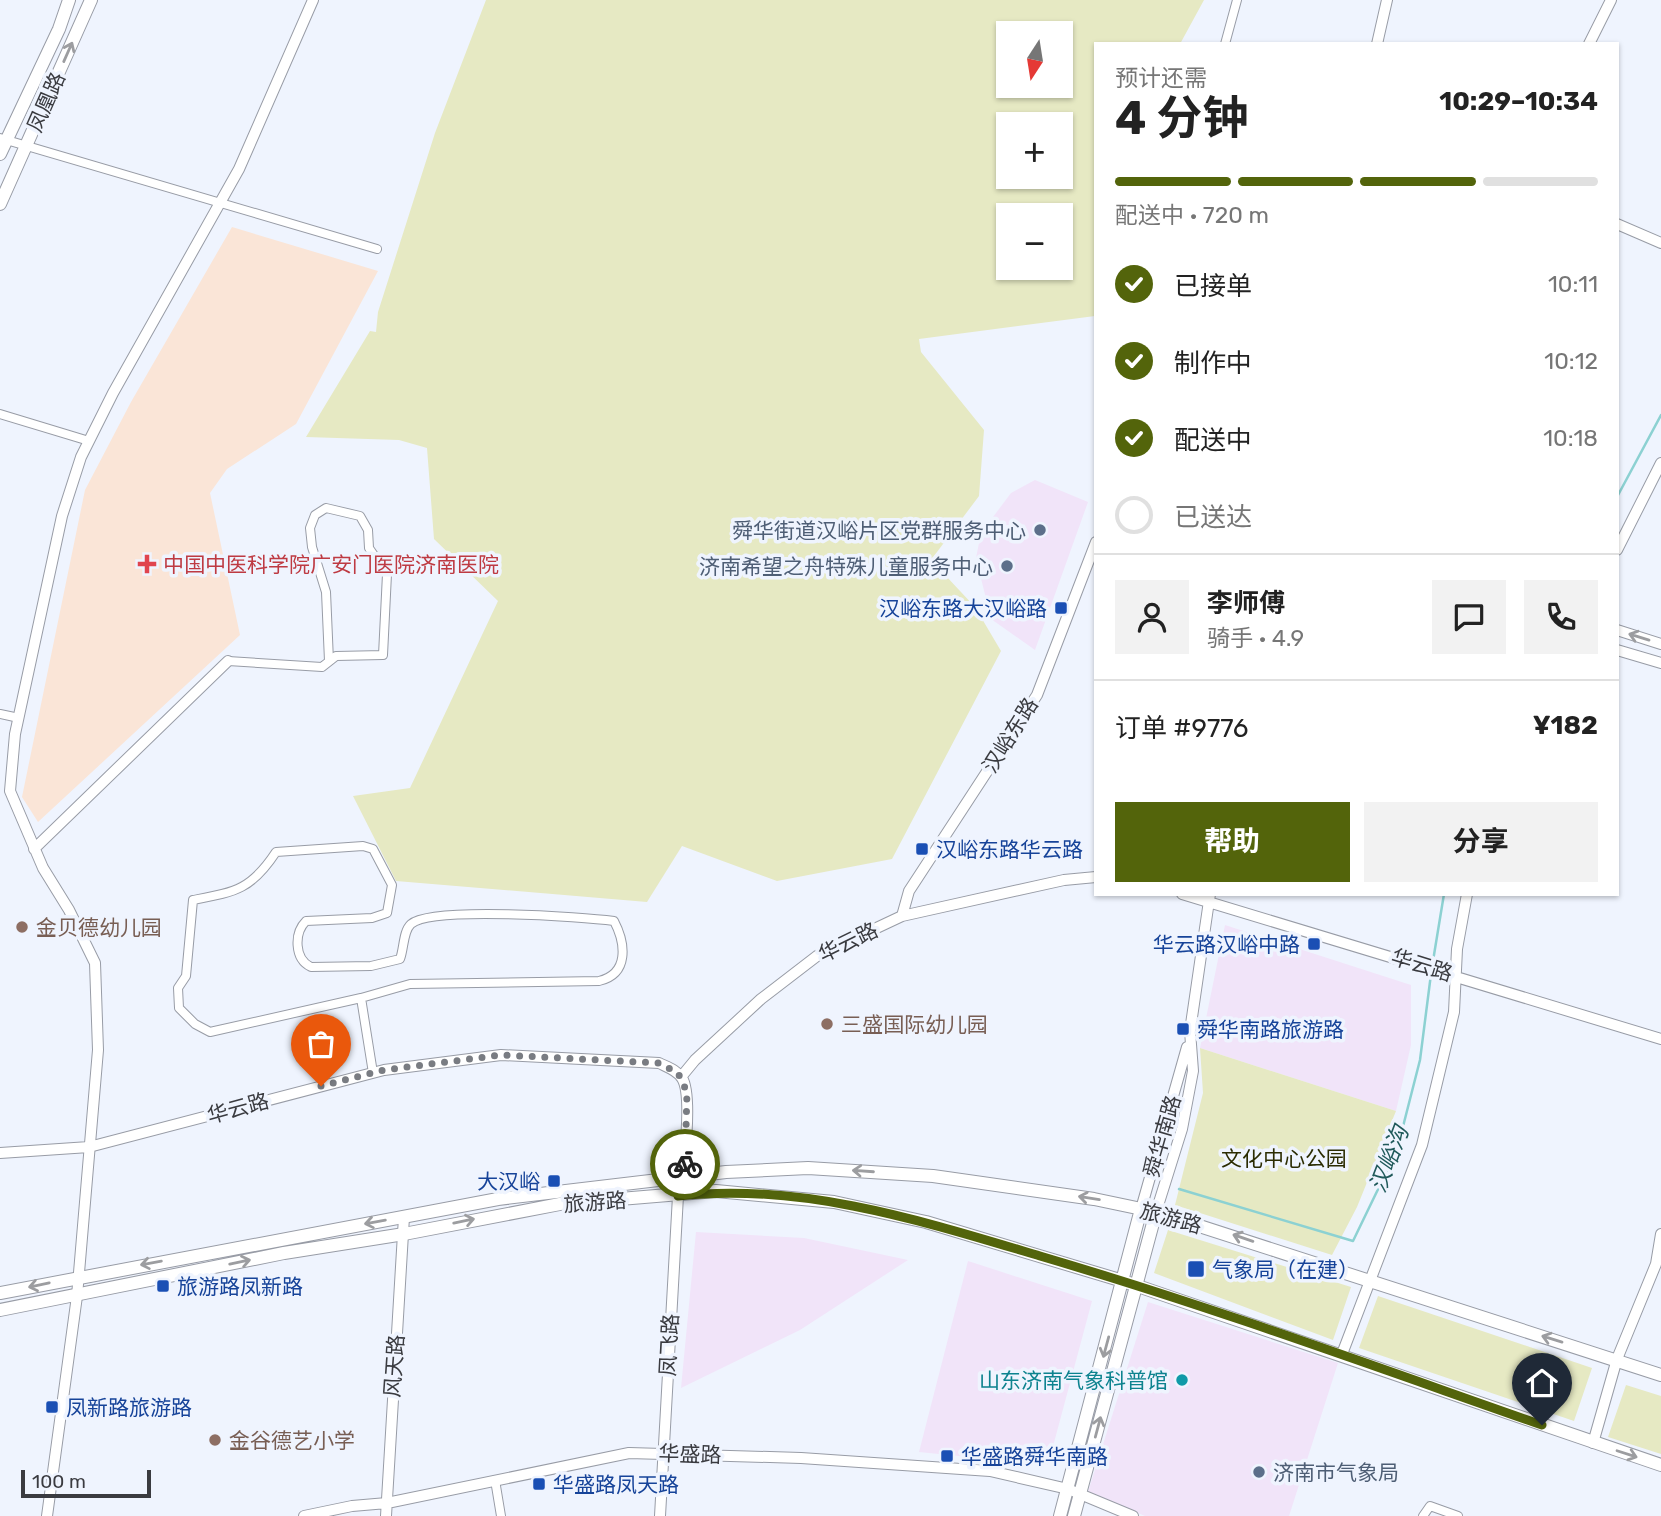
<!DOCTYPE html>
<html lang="zh">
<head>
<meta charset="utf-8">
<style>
  :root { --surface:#fff; --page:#f2f2f2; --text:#222; --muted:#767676; --line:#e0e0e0; --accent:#53640b }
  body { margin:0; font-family:Rubik,"Noto Sans SC",sans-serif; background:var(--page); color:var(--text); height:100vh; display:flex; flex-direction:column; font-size:26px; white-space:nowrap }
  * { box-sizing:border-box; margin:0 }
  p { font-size:23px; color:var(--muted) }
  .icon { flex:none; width:38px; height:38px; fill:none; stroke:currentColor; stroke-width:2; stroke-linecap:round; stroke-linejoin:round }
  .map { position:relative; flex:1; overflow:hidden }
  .side { position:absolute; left:1094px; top:42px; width:525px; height:854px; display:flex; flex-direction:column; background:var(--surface); border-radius:0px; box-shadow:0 2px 5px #0004 }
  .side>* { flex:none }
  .needle { width:46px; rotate:192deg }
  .controls { position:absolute; left:996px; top:21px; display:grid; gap:14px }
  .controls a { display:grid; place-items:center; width:77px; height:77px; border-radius:0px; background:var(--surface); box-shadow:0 2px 5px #0004; font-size:35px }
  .scale { position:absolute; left:21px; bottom:18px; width:130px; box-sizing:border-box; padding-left:7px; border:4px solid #3a3b40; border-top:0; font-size:19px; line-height:24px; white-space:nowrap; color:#3a3b40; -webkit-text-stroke:5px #eff4fe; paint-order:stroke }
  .pin { position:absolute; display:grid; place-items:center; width:60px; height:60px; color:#fff; margin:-72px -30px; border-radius:50% 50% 50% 0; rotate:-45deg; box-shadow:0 0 7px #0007 }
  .pin .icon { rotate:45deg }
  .courier { position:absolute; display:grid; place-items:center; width:70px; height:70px; margin:-35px; border:5px solid #53640b; border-radius:50%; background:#fff; color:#222; box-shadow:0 2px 9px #0007 }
  .head em { font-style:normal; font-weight:700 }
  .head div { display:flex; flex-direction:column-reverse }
  .head { display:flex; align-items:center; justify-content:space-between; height:119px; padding:0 21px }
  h1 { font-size:46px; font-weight:700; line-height:52px }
  .bar { display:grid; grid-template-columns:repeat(4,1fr); gap:10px 7px; align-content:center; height:84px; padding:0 21px }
  .bar i { height:9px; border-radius:5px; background:var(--line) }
  .bar .active { background:var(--accent) }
  .bar p { grid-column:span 4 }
  .line { display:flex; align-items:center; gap:18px; padding:0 21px; border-top:2px solid var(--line) }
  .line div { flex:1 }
  .round { display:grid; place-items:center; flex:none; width:74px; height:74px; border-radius:0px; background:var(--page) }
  ol { padding:0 21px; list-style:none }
  li { display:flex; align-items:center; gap:21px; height:77px }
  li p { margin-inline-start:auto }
  li .icon { padding:7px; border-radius:50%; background:var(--accent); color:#fff; stroke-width:4 }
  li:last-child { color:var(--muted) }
  li i { width:38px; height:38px; border:4px solid var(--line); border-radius:50% }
  .cta { display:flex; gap:14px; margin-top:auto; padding:14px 21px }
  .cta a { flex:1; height:80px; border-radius:0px; background:var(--accent); color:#fff; font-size:28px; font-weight:700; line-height:80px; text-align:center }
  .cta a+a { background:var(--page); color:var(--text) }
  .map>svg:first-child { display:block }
  .commercial { fill:#f1e4f9 }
  .medical { fill:#fae5d7 }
  .green { fill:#e6e9c3; fill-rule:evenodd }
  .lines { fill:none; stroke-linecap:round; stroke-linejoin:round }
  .stream { stroke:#8cd1d2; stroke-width:2.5 }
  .street-casing { stroke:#989ca6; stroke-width:10 }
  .secondary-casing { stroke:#989ca6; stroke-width:12 }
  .primary-casing { stroke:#989ca6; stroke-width:14 }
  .street { stroke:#fff; stroke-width:8 }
  .secondary { stroke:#fff; stroke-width:10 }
  .primary { stroke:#fff; stroke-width:12 }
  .oneway { stroke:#9c9da0 }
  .done { stroke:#797c82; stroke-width:7; stroke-dasharray:0 12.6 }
  .route { stroke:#53640b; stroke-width:9 }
  .service-dot { fill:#5c6f8a; stroke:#eff4fe; stroke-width:2.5 }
  .health-dot { fill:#e0444e; stroke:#eff4fe; stroke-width:2.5 }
  .transit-dot { fill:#1a4fb4; stroke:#eff4fe; stroke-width:2.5 }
  .education-dot { fill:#8d6e63; stroke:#eff4fe; stroke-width:2.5 }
  .culture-dot { fill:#0f9aa8; stroke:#eff4fe; stroke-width:2.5 }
  .labels { text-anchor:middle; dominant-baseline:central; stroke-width:7; stroke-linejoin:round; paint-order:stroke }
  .street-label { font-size:21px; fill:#3a3b40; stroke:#eff4fe }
  .service-label { font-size:21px; fill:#4e5e75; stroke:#eff4fe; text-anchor:end }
  .health-label { font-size:21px; fill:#be3a42; stroke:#eff4fe; text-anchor:start }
  .transit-label { font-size:21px; fill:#164399; stroke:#eff4fe; text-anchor:start }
  .education-label { font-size:21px; fill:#785e54; stroke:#eff4fe; text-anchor:start }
  .park-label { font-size:21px; fill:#2b2c02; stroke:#eff4fe }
  .culture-label { font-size:21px; fill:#0d838f; stroke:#eff4fe; text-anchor:end }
  .water-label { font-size:23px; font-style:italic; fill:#205a5b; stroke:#eff4fe }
</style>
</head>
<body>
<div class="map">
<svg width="1661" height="1516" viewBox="0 0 1661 1516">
  <rect width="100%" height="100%" fill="#eff4fe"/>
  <path class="commercial" d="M 1035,480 L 1088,502 L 1035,650 L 991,619 L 976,558 L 981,533 L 1011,493 Z
    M 1225,925 L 1411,985 L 1411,1045 L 1396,1111 L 1200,1048 Z
    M 696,1232 L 804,1238 L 908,1260 L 800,1330 L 681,1388 Z
    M 968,1261 L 1092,1301 L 1048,1465 L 919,1452 Z
    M 1148,1302 L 1338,1363 L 1289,1516 L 1145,1516 L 1088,1492 Z"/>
  <path class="medical" d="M 232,227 L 378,271 L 296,424 L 227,469 L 210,493 L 240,635 L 38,822 L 22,797 L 85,490 L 131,402 Z"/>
  <path class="green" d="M 486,0 L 1204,0 L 1180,44 L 1096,44 L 1095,316 L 919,339 L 921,352 L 984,430 L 979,496 L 931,560 L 975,607 L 1001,651 L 892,859 L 777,881 L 682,846 L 647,902 L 396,881 L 353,796 L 410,788 L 498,601 L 434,539 L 427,448 L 399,440 L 306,437 L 370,331 L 376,332 L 378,312 L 435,133 ZM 1060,33 L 1060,86 L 1008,86 L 1008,33 ZM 1060,124 L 1060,177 L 1008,177 L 1008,124 ZM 1008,215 L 1060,215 L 1060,268 L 1008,268 Z
    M 1200,1048 L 1396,1111 L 1357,1207 L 1332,1255 L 1175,1205 L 1203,1093 Z
    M 1168,1230 L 1351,1287 L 1333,1340 L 1154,1273 Z
    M 1378,1296 L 1592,1368 L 1574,1421 L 1359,1348 Z
    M 1626,1385 L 1661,1396 L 1661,1454 L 1608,1437 Z"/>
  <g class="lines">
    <path class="stream" d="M 1617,497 L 1661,415
      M 1432,967 L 1444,894
      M 1179,1189 L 1353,1241 L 1397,1150 L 1420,1060 L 1431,974"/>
    <g class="street-casing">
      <path id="street" d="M 1225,44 L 1237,0
        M 0,138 L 377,249
        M 0,414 L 89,441
        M 228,661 L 322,667 L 336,656 L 383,655 L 387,574 L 369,548 L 368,530 L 360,516 L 326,508 L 315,515 L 310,528 L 312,547 L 326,592 L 329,661
        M 0,714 L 19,718
        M 361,998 L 210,1032 L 195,1024 L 179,1008 L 178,988 L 186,976 L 193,900 C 235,892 251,890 276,852 L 363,846 L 373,849 L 392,885 L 387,913 L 372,918 L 306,921 C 294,933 294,959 311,967 L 371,966 L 400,959 C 404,949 403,931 411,924 C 431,906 583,917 614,921 C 626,944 629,974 599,981 L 410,984 L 361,998 L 373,1073
        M 495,1480 L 501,1516
        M 1423,1516 L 1430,1506 L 1458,1516"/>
    </g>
    <g class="secondary-casing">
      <path id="secondary" d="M 1377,44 L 1387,0
        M 1589,44 L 1611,0
        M 1617,224 L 1661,243
        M 1617,550 L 1661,463
        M 1617,630 L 1661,644
        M 1617,650 L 1661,663
        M 34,849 L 228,661
        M 1182,894 L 1661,1039
        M 902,916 L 909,891 L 1037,695 L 1096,542
        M 681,1077 L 695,1060 L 761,999 L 817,956 L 902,916 L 1064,880 L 1096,877
        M 0,1153 L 89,1147 L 384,1070 L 501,1055 L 659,1063 C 667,1067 677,1070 682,1078 C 693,1095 684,1175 678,1196 L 660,1516
        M 1141,1209 L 1187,1047
        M 1156,1212 L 1182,1129 L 1193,1071 L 1190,1031 L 1210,894
        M 1342,1354 L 1422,1145 L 1454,1012 L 1457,949 L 1467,894
        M 1593,1443 L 1617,1359 L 1656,1264 L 1661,1234
        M 47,1516 L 77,1296 L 98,1050 L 95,963 L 69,910 L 43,868 L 10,791 L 15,734 L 62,516 L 81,457 L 113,393 L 239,169 L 313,0
        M 304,1516 L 352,1506 L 387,1503 L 629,1453 L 801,1458 L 990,1471 L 1068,1489 L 1133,1516
        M 386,1516 L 404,1217"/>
    </g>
    <g class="primary-casing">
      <path id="primary" d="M 0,154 L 59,29 L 69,0
        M 0,204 L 91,0
        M 0,1293 L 498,1199 L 726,1172 L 808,1168 L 933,1176 L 1094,1199 L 1156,1212 L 1661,1375
        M 0,1310 L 284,1253 L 404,1234 L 560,1204 L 716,1191 L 834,1202 L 926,1222 L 1123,1281 L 1661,1465
        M 1060,1516 L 1141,1209
        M 1074,1516 L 1156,1212"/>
    </g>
    <use href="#street" class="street"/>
    <use href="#secondary" class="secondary"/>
    <use href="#primary" class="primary"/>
  </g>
  <defs><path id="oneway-shaft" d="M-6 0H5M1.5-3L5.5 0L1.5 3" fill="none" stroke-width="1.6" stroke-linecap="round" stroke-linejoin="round" transform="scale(1.75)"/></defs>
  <g class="oneway">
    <use href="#oneway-shaft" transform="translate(68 52) rotate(-66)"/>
    <use href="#oneway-shaft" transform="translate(1639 637) rotate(-163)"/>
    <use href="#oneway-shaft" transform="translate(863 1171) rotate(-176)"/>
    <use href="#oneway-shaft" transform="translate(1089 1198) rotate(-171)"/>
    <use href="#oneway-shaft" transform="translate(464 1221) rotate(-12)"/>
    <use href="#oneway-shaft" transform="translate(375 1222) rotate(170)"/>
    <use href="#oneway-shaft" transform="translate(1243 1238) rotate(-161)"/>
    <use href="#oneway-shaft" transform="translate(240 1262) rotate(-12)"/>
    <use href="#oneway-shaft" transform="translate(151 1263) rotate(170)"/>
    <use href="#oneway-shaft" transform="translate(39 1285) rotate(168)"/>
    <use href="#oneway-shaft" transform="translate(1552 1339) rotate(-163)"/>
    <use href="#oneway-shaft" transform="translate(1106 1347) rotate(105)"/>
    <use href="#oneway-shaft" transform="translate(1098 1427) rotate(-75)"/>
    <use href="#oneway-shaft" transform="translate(1627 1454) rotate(18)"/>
  </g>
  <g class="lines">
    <path class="done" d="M 321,1086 L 384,1070 L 501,1055 L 659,1063 L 678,1073 L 687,1092 L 685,1164"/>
    <path class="route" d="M 685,1164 L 678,1196 C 801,1182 923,1221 1040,1256 C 1210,1306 1376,1367 1542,1425"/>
  </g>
  <g class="service-dot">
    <circle cx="1040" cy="530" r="7"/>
    <circle cx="1007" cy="566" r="7"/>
    <circle cx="1259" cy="1472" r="7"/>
  </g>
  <path class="health-dot" d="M143.5 553.5h7v7h7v7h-7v7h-7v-7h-7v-7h7z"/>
  <g class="transit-dot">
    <rect x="1054" y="601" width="14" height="14" rx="3.5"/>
    <rect x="915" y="842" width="14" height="14" rx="3.5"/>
    <rect x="1307" y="937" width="14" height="14" rx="3.5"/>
    <rect x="1176" y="1022" width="14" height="14" rx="3.5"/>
    <rect x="547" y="1174" width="14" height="14" rx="3.5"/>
    <rect x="1187" y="1260" width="18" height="18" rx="3.5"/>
    <rect x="156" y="1279" width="14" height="14" rx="3.5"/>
    <rect x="45" y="1400" width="14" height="14" rx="3.5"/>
    <rect x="940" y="1449" width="14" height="14" rx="3.5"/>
    <rect x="532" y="1477" width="14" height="14" rx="3.5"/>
  </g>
  <g class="education-dot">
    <circle cx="22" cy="927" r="7"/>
    <circle cx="827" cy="1024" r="7"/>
    <circle cx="215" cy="1440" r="7"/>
  </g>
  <circle class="culture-dot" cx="1182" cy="1380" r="7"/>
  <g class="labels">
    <g class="street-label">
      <text transform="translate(46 102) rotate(-66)">凤凰路</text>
      <text transform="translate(1010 735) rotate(-58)">汉峪东路</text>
      <text transform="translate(848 942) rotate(-26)">华云路</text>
      <text transform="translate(1422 965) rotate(17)">华云路</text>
      <text transform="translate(238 1108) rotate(-15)">华云路</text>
      <text transform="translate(1162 1136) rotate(-74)">舜华南路</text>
      <text transform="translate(595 1202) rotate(-4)">旅游路</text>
      <text transform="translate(1171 1218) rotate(15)">旅游路</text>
      <text transform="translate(669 1345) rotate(-87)">凤飞路</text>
      <text transform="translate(394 1366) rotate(-86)">风天路</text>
      <text transform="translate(690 1454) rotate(2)">华盛路</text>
    </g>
    <g class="service-label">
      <text x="1026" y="530">舜华街道汉峪片区党群服务中心</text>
      <text x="993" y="566">济南希望之舟特殊儿童服务中心</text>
      <text x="1273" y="1472" text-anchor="start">济南市气象局</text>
    </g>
    <g class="health-label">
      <text x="163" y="564">中国中医科学院广安门医院济南医院</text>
    </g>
    <g class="transit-label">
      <text x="1047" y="608" text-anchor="end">汉峪东路大汉峪路</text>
      <text x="936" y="849">汉峪东路华云路</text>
      <text x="1300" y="944" text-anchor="end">华云路汉峪中路</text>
      <text x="1197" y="1029">舜华南路旅游路</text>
      <text x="540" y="1181" text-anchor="end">大汉峪</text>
      <text x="1212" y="1269">气象局（在建）</text>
      <text x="177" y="1286">旅游路凤新路</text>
      <text x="66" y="1407">凤新路旅游路</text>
      <text x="961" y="1456">华盛路舜华南路</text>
      <text x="553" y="1484">华盛路凤天路</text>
    </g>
    <g class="education-label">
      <text x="36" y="927">金贝德幼儿园</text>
      <text x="841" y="1024">三盛国际幼儿园</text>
      <text x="229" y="1440">金谷德艺小学</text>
    </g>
    <g class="park-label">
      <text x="1284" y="1158">文化中心公园</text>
    </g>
    <g class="culture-label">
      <text x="1168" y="1380">山东济南气象科普馆</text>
    </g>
    <g class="water-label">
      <text transform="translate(1389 1159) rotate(-69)">汉峪沟</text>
    </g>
  </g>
</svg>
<div class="controls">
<a><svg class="needle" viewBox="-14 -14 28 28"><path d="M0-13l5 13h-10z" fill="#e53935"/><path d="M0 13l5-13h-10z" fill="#767676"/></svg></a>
<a>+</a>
<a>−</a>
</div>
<div class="scale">100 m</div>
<div class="pin" style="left:321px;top:1086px;background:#ea580c"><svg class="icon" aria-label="bag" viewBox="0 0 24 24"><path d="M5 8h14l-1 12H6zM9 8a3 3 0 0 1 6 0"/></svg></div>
<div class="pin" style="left:1542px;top:1425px;background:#1f2937"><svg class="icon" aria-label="home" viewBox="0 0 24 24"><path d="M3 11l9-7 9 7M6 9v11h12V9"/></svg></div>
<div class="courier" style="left:685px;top:1164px"><svg class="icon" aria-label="bike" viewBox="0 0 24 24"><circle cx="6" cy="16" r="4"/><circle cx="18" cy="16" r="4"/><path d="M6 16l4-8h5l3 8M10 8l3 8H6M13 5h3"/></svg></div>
<section class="side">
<div class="head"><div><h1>4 分钟</h1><p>预计还需</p></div><em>10:29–10:34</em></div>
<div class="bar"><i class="active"></i><i class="active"></i><i class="active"></i><i></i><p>配送中 · 720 m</p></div>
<ol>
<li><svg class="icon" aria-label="check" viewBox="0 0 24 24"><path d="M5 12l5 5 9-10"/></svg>已接单<p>10:11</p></li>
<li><svg class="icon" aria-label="check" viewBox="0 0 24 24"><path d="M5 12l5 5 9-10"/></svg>制作中<p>10:12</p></li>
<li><svg class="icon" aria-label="check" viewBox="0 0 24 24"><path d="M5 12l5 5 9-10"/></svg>配送中<p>10:18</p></li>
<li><i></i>已送达</li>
</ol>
<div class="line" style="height:126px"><a class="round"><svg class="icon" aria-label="person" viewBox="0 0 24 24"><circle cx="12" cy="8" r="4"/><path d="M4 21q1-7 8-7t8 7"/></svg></a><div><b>李师傅</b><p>骑手 · 4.9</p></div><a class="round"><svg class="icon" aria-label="chat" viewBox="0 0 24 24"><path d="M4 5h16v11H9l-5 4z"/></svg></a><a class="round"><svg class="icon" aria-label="phone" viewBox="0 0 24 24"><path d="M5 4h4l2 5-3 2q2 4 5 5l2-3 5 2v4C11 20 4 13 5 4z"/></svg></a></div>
<div class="line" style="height:91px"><div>订单 #9776</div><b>¥182</b></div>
<div class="cta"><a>帮助</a><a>分享</a></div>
</section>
</div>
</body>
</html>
